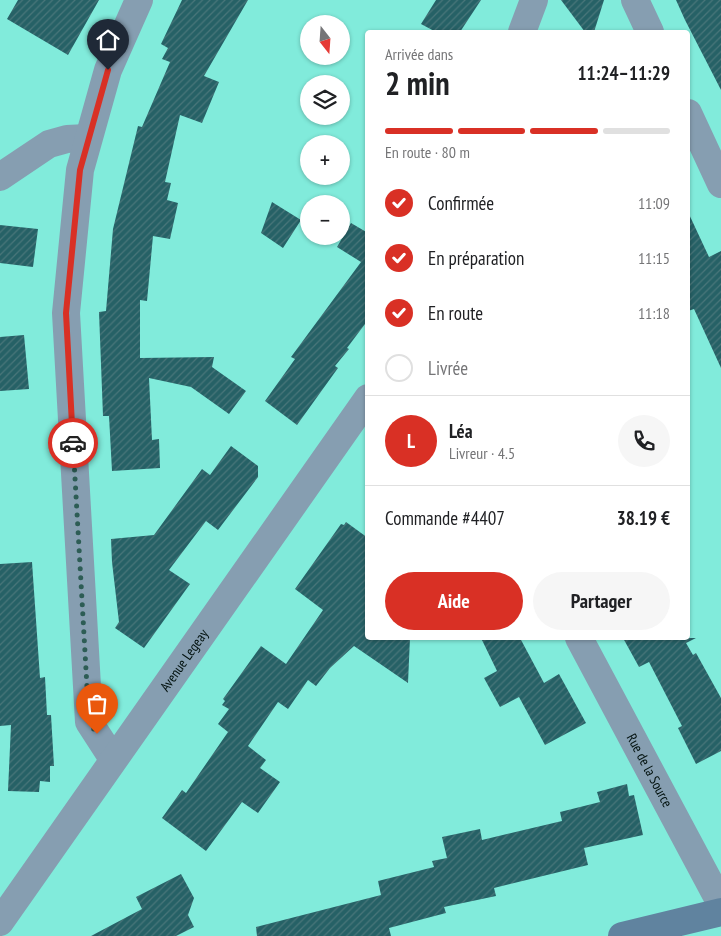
<!DOCTYPE html>
<html lang="fr">
<head>
<meta charset="utf-8">
<style>
  :root { --surface:#fff; --page:#f6f6f6; --text:#202124; --muted:#757577; --line:#e0e0e0; --accent:#d93025 }
  body { margin:0; font-family:"PT Sans Narrow",sans-serif; background:var(--page); color:var(--text); height:100vh; display:flex; flex-direction:column; font-size:19px; white-space:nowrap }
  * { box-sizing:border-box; margin:0 }
  p { font-size:16px; color:var(--muted) }
  .icon { flex:none; width:28px; height:28px; fill:none; stroke:currentColor; stroke-width:2; stroke-linecap:round; stroke-linejoin:round }
  .map { position:relative; flex:1; overflow:hidden }
  .sheet { position:absolute; left:365px; top:30px; width:325px; height:610px; display:flex; flex-direction:column; background:var(--surface); border-radius:5px; box-shadow:0 1px 4px #0004 }
  .sheet>* { flex:none }
  .needle { width:32px; rotate:163deg }
  .buttons { position:absolute; left:300px; top:15px; display:grid; gap:10px }
  .buttons a { display:grid; place-items:center; width:50px; height:50px; border-radius:50%; background:var(--surface); box-shadow:0 1px 4px #0004; font-size:25px }
  .pin { position:absolute; display:grid; place-items:center; width:42px; height:42px; color:#fff; margin:-51px -21px; border-radius:50% 50% 50% 0; rotate:-45deg; box-shadow:0 0 5px #0007 }
  .pin .icon { rotate:45deg }
  .courier { position:absolute; display:grid; place-items:center; width:50px; height:50px; margin:-25px; border:4px solid #d93025; border-radius:50%; background:#fff; color:#222; box-shadow:0 1px 6px #0007 }
  .headline em { font-style:normal; font-weight:800 }
  .headline div { display:flex; flex-direction:column-reverse }
  .headline { display:flex; align-items:center; justify-content:space-between; height:85px; padding:0 20px }
  h1 { font-size:32px; font-weight:800; line-height:38px }
  .bar { display:grid; grid-template-columns:repeat(4,1fr); gap:8px 5px; align-content:center; height:60px; padding:0 20px }
  .bar i { height:6px; border-radius:4px; background:var(--line) }
  .bar .selected { background:var(--accent) }
  .bar p { grid-column:span 4 }
  .line { display:flex; align-items:center; gap:12px; padding:0 20px; border-top:1px solid var(--line) }
  .line div { flex:1 }
  .round { display:grid; place-items:center; flex:none; width:52px; height:52px; border-radius:26px; background:var(--page) }
  ol { padding:0 20px; list-style:none }
  li { display:flex; align-items:center; gap:15px; height:55px }
  li p { margin-inline-start:auto }
  li .icon { padding:5px; border-radius:50%; background:var(--accent); color:#fff; stroke-width:4 }
  li:last-child { color:var(--muted) }
  li i { width:28px; height:28px; border:2px solid var(--line); border-radius:50% }
  .button { display:flex; gap:10px; margin-top:auto; padding:10px 20px }
  .button a { flex:1; height:58px; border-radius:30px; background:var(--accent); color:#fff; font-size:20px; font-weight:800; line-height:58px; text-align:center }
  .button a+a { background:var(--page); color:var(--text) }
  .map>svg:first-child { display:block }
  .building { fill:url(#building-hatch) }
  .lines { fill:none; stroke-linecap:round; stroke-linejoin:round }
  .minor { stroke:#869eb1; stroke-width:28 }
  .secondary { stroke:#60839f; stroke-width:28 }
  .done { stroke:#2d5d55; stroke-width:5; stroke-dasharray:0 9 }
  .route { stroke:#d93025; stroke-width:6 }
  .labels { text-anchor:middle; dominant-baseline:central; stroke-width:5; stroke-linejoin:round; paint-order:stroke }
  .street-label { font-size:14px; fill:#00100d; stroke:#e0fdf7 }
</style>
</head>
<body>
<div class="map">
<svg width="721" height="936" viewBox="0 0 721 936">
  <defs>
    <pattern id="building-hatch" width="6" height="6" patternUnits="userSpaceOnUse" patternTransform="scale(1.25)"><rect width="6" height="6" fill="#266166"/><path d="M-1 1l2-2M0 6l6-6M5 7l2-2" fill="none" stroke="#49767a"/></pattern>
  </defs>
  <rect width="100%" height="100%" fill="#81ebdb"/>
  <path class="building" d="M 18,0 L 99,0 L 68,55 L 7,19 Z
    M 182,0 L 248,0 L 204,76 L 219,82 L 202,123 L 180,115 L 165,182 L 171,183 L 167,200 L 178,203 L 170,239 L 153,236 L 147,301 L 140,300 L 140,358 L 214,357 L 212,367 L 246,391 L 229,414 L 191,387 L 149,378 L 152,440 L 159,439 L 160,468 L 112,471 L 109,416 L 103,416 L 99,312 L 106,311 L 113,229 L 138,126 L 142,127 L 170,62 L 162,59 L 168,48 L 161,44 Z
    M 436,0 L 481,0 L 460,32 L 436,32 L 421,24 Z
    M 561,0 L 604,0 L 594,32 L 585,32 Z
    M 676,0 L 721,0 L 721,90 L 685,20 Z
    M 272,202 L 301,220 L 283,248 L 261,233 Z
    M 688,212 L 709,257 L 721,251 L 721,368 L 694,309 L 688,311 Z
    M 351,223 L 368,233 L 368,320 L 347,348 L 349,349 L 335,366 L 338,368 L 297,425 L 265,401 L 295,359 L 291,357 L 361,262 L 337,247 Z
    M 0,225 L 38,229 L 33,267 L 0,263 Z
    M 24,335 L 29,389 L 0,391 L 0,337 Z
    M 231,446 L 258,466 L 258,477 L 218,530 L 206,521 L 169,570 L 190,584 L 144,648 L 115,628 L 119,622 L 112,562 L 111,539 L 154,535 L 202,469 L 210,475 Z
    M 346,522 L 368,538 L 368,638 L 410,638 L 408,683 L 354,646 L 330,668 L 316,686 L 308,680 L 288,709 L 278,702 L 248,746 L 266,760 L 260,768 L 280,782 L 258,813 L 242,802 L 206,851 L 162,818 L 182,790 L 186,793 L 228,732 L 218,724 L 229,709 L 222,705 L 225,701 L 223,699 L 261,646 L 286,664 L 323,610 L 295,589 L 341,524 L 344,525 Z
    M 32,562 L 40,678 L 45,677 L 47,715 L 51,715 L 54,766 L 50,766 L 50,782 L 40,781 L 39,792 L 8,791 L 11,725 L 0,726 L 0,564 Z
    M 481,638 L 520,638 L 544,683 L 559,674 L 586,723 L 545,745 L 519,697 L 500,707 L 484,678 L 497,671 Z
    M 623,638 L 696,638 L 686,643 L 693,655 L 696,653 L 721,698 L 721,751 L 696,764 L 678,728 L 682,726 L 649,662 L 639,667 Z
    M 627,784 L 629,796 L 634,795 L 643,835 L 584,848 L 588,865 L 494,888 L 496,896 L 444,907 L 446,913 L 389,928 L 391,936 L 257,936 L 256,927 L 381,895 L 378,881 L 434,867 L 432,861 L 447,858 L 442,837 L 480,829 L 482,840 L 562,821 L 560,812 L 600,802 L 597,792 Z
    M 181,874 L 194,898 L 188,915 L 194,927 L 176,936 L 91,936 L 142,909 L 136,897 Z"/>
  <g class="lines">
    <g class="minor">
      <path d="M 635,0 L 650,32"/>
      <path d="M 522,32 L 534,0"/>
      <path d="M 688,113 L 721,184"/>
      <path d="M 0,177 L 49,144 L 67,139 L 87,138"/>
      <path id="s1" d="M 579,638 L 721,904"/>
      <path d="M 113,759 L 89,722 L 66,313 L 80,170 L 108,70 L 139,0"/>
      <path id="s2" d="M 0,922 L 368,398"/>
    </g>
    <path class="secondary" d="M 622,936 L 721,912"/>
  </g>
  <g class="lines">
    <path class="done" d="M 73,443 L 89,722 L 97,734"/>
    <path class="route" d="M 73,443 L 66,313 L 80,170 L 108,70"/>
  </g>
  <g class="labels">
    <g class="street-label">
      <text stroke="none"><textPath href="#s2" startOffset="320">Avenue Legeay</textPath></text>
      <text stroke="none"><textPath href="#s1" startOffset="150">Rue de la Source</textPath></text>
    </g>
  </g>
</svg>
<div class="buttons">
<a><svg class="needle" viewBox="-14 -14 28 28"><path d="M0-13l5 13h-10z" fill="#e53935"/><path d="M0 13l5-13h-10z" fill="#757577"/></svg></a>
<a><svg class="icon" aria-label="layers" viewBox="0 0 24 24"><path d="M12 4l9 5-9 5-9-5zM3 14l9 5 9-5"/></svg></a>
<a>+</a>
<a>−</a>
</div>
<div class="pin" style="left:97px;top:734px;background:#ea580c"><svg class="icon" aria-label="bag" viewBox="0 0 24 24"><path d="M5 8h14l-1 12H6zM9 8a3 3 0 0 1 6 0"/></svg></div>
<div class="pin" style="left:108px;top:70px;background:#1f2937"><svg class="icon" aria-label="home" viewBox="0 0 24 24"><path d="M3 11l9-7 9 7M6 9v11h12V9"/></svg></div>
<div class="courier" style="left:73px;top:443px"><svg class="icon" aria-label="car" viewBox="0 0 24 24"><path d="M5 17H2v-5l4-1 3-4h7l3 4 3 1v5h-3M9 17h6M6 11h13"/><circle cx="7" cy="17" r="2"/><circle cx="17" cy="17" r="2"/></svg></div>
<section class="sheet">
<div class="headline"><div><h1>2 min</h1><p>Arrivée dans</p></div><em>11:24–11:29</em></div>
<div class="bar"><i class="selected"></i><i class="selected"></i><i class="selected"></i><i></i><p>En route · 80 m</p></div>
<ol>
<li><svg class="icon" aria-label="check" viewBox="0 0 24 24"><path d="M5 12l5 5 9-10"/></svg>Confirmée<p>11:09</p></li>
<li><svg class="icon" aria-label="check" viewBox="0 0 24 24"><path d="M5 12l5 5 9-10"/></svg>En préparation<p>11:15</p></li>
<li><svg class="icon" aria-label="check" viewBox="0 0 24 24"><path d="M5 12l5 5 9-10"/></svg>En route<p>11:18</p></li>
<li><i></i>Livrée</li>
</ol>
<div class="line" style="height:90px"><b class="round" style="background:var(--accent);color:#fff">L</b><div><b>Léa</b><p>Livreur · 4.5</p></div><a class="round"><svg class="icon" aria-label="phone" viewBox="0 0 24 24"><path d="M5 4h4l2 5-3 2q2 4 5 5l2-3 5 2v4C11 20 4 13 5 4z"/></svg></a></div>
<div class="line" style="height:65px"><div>Commande #4407</div><b>38.19 €</b></div>
<div class="button"><a>Aide</a><a>Partager</a></div>
</section>
</div>
</body>
</html>
